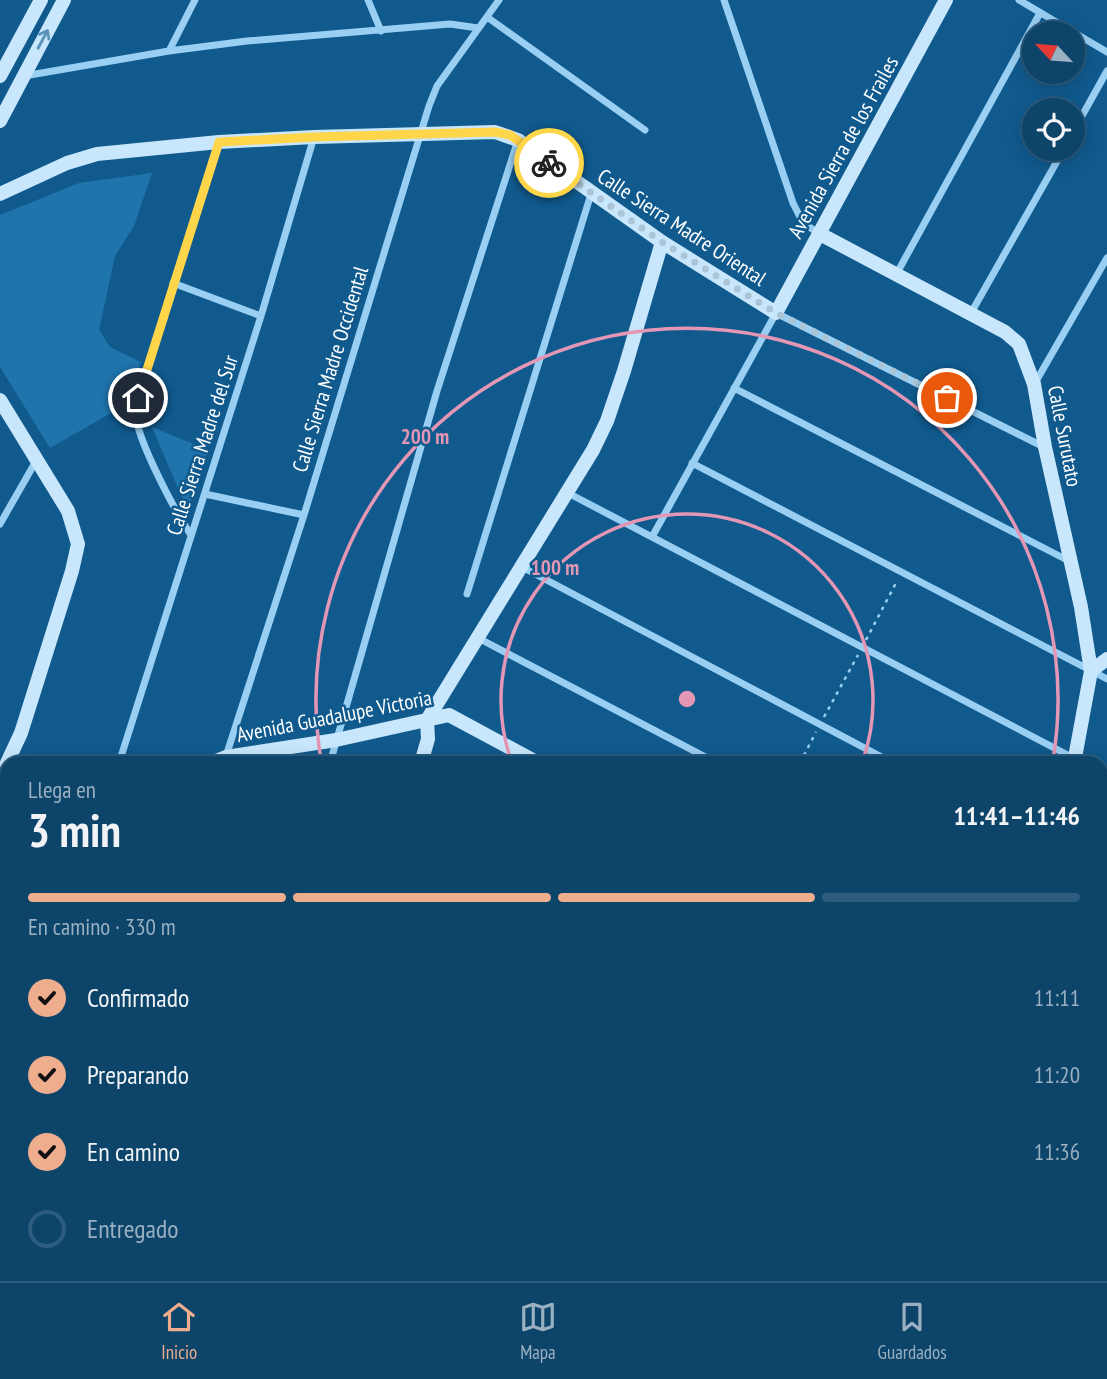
<!DOCTYPE html>
<html lang="es">
<head>
<meta charset="utf-8">
<style>
  :root { --surface:#0c446a; --page:#154b70; --text:#f1f3f6; --muted:#9ab0c1; --line:#2c5c7e; --accent:#eead8d }
  body { margin:0; font-family:"PT Sans Narrow",sans-serif; background:var(--page); color:var(--text); height:100vh; display:flex; flex-direction:column; font-size:26px; white-space:nowrap }
  * { box-sizing:border-box; margin:0 }
  p { font-size:23px; color:var(--muted) }
  .icon { flex:none; width:38px; height:38px; fill:none; stroke:currentColor; stroke-width:2; stroke-linecap:round; stroke-linejoin:round }
  .map { position:relative; flex:1; overflow:hidden }
  .details { position:absolute; left:0px; top:756px; width:1108px; height:525px; display:flex; flex-direction:column; background:var(--surface); border-radius:21px 21px 0 0; box-shadow:0 4px 18px #0003,0 0 0 2px var(--line) }
  .details>* { flex:none }
  .needle { width:46px; rotate:296deg }
  .controls { position:absolute; left:1022px; top:21px; display:grid; gap:14px }
  .controls a { display:grid; place-items:center; width:63px; height:63px; border-radius:50%; background:var(--surface); box-shadow:0 4px 18px #0003,0 0 0 2px var(--line); font-size:35px }
  .pin { position:absolute; display:grid; place-items:center; width:60px; height:60px; color:#fff; margin:-30px; border:4px solid #fff; border-radius:50%; box-shadow:0 2px 7px #0007 }
  .courier { position:absolute; display:grid; place-items:center; width:70px; height:70px; margin:-35px; border:5px solid #ffd54a; border-radius:50%; background:#fff; color:#222; box-shadow:0 2px 9px #0007 }
  .headline em { font-style:normal; font-weight:700 }
  .headline div { display:flex; flex-direction:column-reverse }
  .headline { display:flex; align-items:center; justify-content:space-between; height:119px; padding:0 28px }
  h1 { font-size:46px; font-weight:700; line-height:52px }
  .bar { display:grid; grid-template-columns:repeat(4,1fr); gap:10px 7px; align-content:center; height:84px; padding:0 28px }
  .bar i { height:9px; border-radius:5px; background:var(--line) }
  .bar .active { background:var(--accent) }
  .bar p { grid-column:span 4 }
  ol { padding:0 28px; list-style:none }
  li { display:flex; align-items:center; gap:21px; height:77px }
  li p { margin-inline-start:auto }
  li .icon { padding:7px; border-radius:50%; background:var(--accent); color:#111; stroke-width:4 }
  li:last-child { color:var(--muted) }
  li i { width:38px; height:38px; border:4px solid var(--line); border-radius:50% }
  .tabs { display:flex; justify-content:space-around; align-items:center; height:98px; border-top:2px solid var(--line); background:var(--surface); font-size:19px; color:var(--muted) }
  .tabs a { display:grid; justify-items:center; gap:4px }
  .tabs .active { color:var(--accent) }
  .map>svg:first-child { display:block }
  .green { fill:#1f74ac }
  .lines { fill:none; stroke-linecap:round; stroke-linejoin:round }
  .path { stroke:#99cff3; stroke-width:2.5; stroke-dasharray:3.5 5; stroke-linecap:butt }
  .lane { stroke:#99cff3; stroke-width:5 }
  .street { stroke:#99cff3; stroke-width:7 }
  .secondary { stroke:#c8e7fd; stroke-width:14 }
  .primary { stroke:#e5f3ff; stroke-width:18 }
  .oneway { stroke:#5a92ba }
  .done { stroke:#abc5d7; stroke-width:7; stroke-dasharray:0 12.6 }
  .route { stroke:#ffd54a; stroke-width:9 }
  .ring { fill:none; stroke:#e497b5; stroke-width:3.5 }
  .labels { text-anchor:middle; dominant-baseline:central; stroke-width:5; stroke-linejoin:round; paint-order:stroke }
  .street-label { font-size:21px; fill:#fff; stroke:#105a8e }
  .centre { fill:#e497b5; stroke:#105a8e; stroke-width:3.5 }
  .ring-label { font-size:21px; text-anchor:middle; font-weight:bold; fill:#e497b5; stroke:#105a8e; stroke-width:5; stroke-linejoin:round; paint-order:stroke }
</style>
</head>
<body>
<div class="map">
<svg width="1107" height="1281" viewBox="0 0 1107 1281">
  <rect width="100%" height="100%" fill="#105a8e"/>
  <path class="green" d="M 152,173 L 134,226 L 115,256 L 99,330 L 110,347 L 141,362 L 125,405 L 50,448 L 0,367 L 0,215 L 79,183 Z
    M 152,427 L 208,450 L 188,512 Z"/>
  <g class="lines">
    <path class="path" d="M 866,640 L 897,581
      M 824,717 L 858,655
      M 800,763 L 816,732
      M 776,1274 L 778,1281"/>
    <path class="lane" d="M 171,1281 L 176,1274
      M 567,1281 L 572,1274"/>
    <path class="street" d="M 368,0 L 381,31
      M 724,0 L 793,203 L 803,223 L 820,234
      M 1019,0 L 1107,52
      M 487,17 L 645,130
      M 169,51 L 195,0
      M 24,76 L 169,51 L 247,41 L 450,24 L 478,28
      M 1073,132 L 1107,71
      M 897,273 L 1040,13
      M 173,283 L 261,316
      M 971,313 L 1064,149
      M 1035,383 L 1107,258
      M 734,388 L 1069,561
      M 692,463 L 1107,679
      M 568,493 L 1083,763
      M 205,494 L 304,515
      M 0,524 L 36,461
      M 191,535 C 176,513 137,440 136,415 C 136,409 137,403 138,398 L 219,142
      M 652,537 L 776,313 L 1044,447
      M 522,567 L 893,763
      M 467,594 L 591,194
      M 478,638 L 717,763
      M 226,756 L 304,515 L 429,106 L 437,86 L 499,0
      M 119,763 L 261,316 L 314,137
      M 330,763 L 437,391 L 518,140
      M 1101,772 L 1107,775
      M 1101,856 L 1107,853
      M 1101,947 L 1107,945
      M 0,996 L 7,984
      M 1101,1039 L 1107,1037
      M 0,1199 L 7,1187
      M 973,1274 L 976,1281"/>
    <path class="secondary" d="M 0,76 L 41,0
      M 0,121 L 64,0
      M 0,194 L 67,163 L 97,154 L 219,142 L 314,137 L 495,132 L 518,140 L 662,242 L 776,313 L 946,0
      M 820,234 L 1005,332 L 1019,344 L 1034,384 L 1045,447 L 1081,607 L 1091,671 L 1074,763
      M 0,400 L 68,511 L 78,544 L 72,571 L 21,733 L 7,763
      M 1091,671 L 1107,659
      M 211,763 L 226,757 L 336,740 L 449,715 L 538,763
      M 421,763 L 428,739 L 427,720 L 593,450 L 607,421 L 624,371 L 662,242
      M 0,779 L 7,764
      M 0,831 L 7,831
      M 0,1251 L 7,1251"/>
    <path class="primary" d="M 1101,1139 L 1107,1137
      M 1101,1188 L 1107,1186
      M 711,1281 L 731,1274
      M 843,1281 L 862,1274"/>
  </g>
  <defs><path id="oneway-shaft" d="M-6 0H5M1.5-3L5.5 0L1.5 3" fill="none" stroke-width="1.6" stroke-linecap="round" stroke-linejoin="round" transform="scale(1.75)"/></defs>
  <use class="oneway" href="#oneway-shaft" transform="translate(43 39) rotate(-62)"/>
  <g class="lines">
    <path class="done" d="M 549,163 L 662,242 L 776,313 L 947,398"/>
    <path class="route" d="M 138,398 L 219,142 L 314,137 L 495,132 L 510,135 L 549,163"/>
  </g>
  <g class="ring">
    <path d="M512 763A186 186 0 1 1 862 763"/>
    <path d="M321 760A371 371 0 1 1 1053 760"/>
  </g>
  <g class="labels">
    <g class="street-label">
      <text transform="translate(843 147) rotate(-61)">Avenida Sierra de los Frailes</text>
      <text transform="translate(682 227) rotate(33)">Calle Sierra Madre Oriental</text>
      <text transform="translate(330 369) rotate(-73)">Calle Sierra Madre Occidental</text>
      <text transform="translate(1065 436) rotate(79)">Calle Surutato</text>
      <text transform="translate(202 445) rotate(-72)">Calle Sierra Madre del Sur</text>
      <text transform="translate(334 716) rotate(-11)">Avenida Guadalupe Victoria</text>
    </g>
  </g>
  <circle cx="687" cy="699" r="10" class="centre"/>
  <g class="ring-label">
    <text x="425" y="444">200 m</text>
    <text x="555" y="575">100 m</text>
  </g>
</svg>
<div class="controls">
<a><svg class="needle" viewBox="-14 -14 28 28"><path d="M0-13l5 13h-10z" fill="#e53935"/><path d="M0 13l5-13h-10z" fill="#9ab0c1"/></svg></a>
<a><svg class="icon" aria-label="locate" viewBox="0 0 24 24"><circle cx="12" cy="12" r="6"/><path d="M12 2v4M12 18v4M2 12h4M18 12h4"/></svg></a>
</div>
<div class="pin" style="left:947px;top:398px;background:#ea580c"><svg class="icon" aria-label="bag" viewBox="0 0 24 24"><path d="M5 8h14l-1 12H6zM9 8a3 3 0 0 1 6 0"/></svg></div>
<div class="pin" style="left:138px;top:398px;background:#1f2937"><svg class="icon" aria-label="home" viewBox="0 0 24 24"><path d="M3 11l9-7 9 7M6 9v11h12V9"/></svg></div>
<div class="courier" style="left:549px;top:163px"><svg class="icon" aria-label="bike" viewBox="0 0 24 24"><circle cx="6" cy="16" r="4"/><circle cx="18" cy="16" r="4"/><path d="M6 16l4-8h5l3 8M10 8l3 8H6M13 5h3"/></svg></div>
<section class="details">
<div class="headline"><div><h1>3 min</h1><p>Llega en</p></div><em>11:41–11:46</em></div>
<div class="bar"><i class="active"></i><i class="active"></i><i class="active"></i><i></i><p>En camino · 330 m</p></div>
<ol>
<li><svg class="icon" aria-label="check" viewBox="0 0 24 24"><path d="M5 12l5 5 9-10"/></svg>Confirmado<p>11:11</p></li>
<li><svg class="icon" aria-label="check" viewBox="0 0 24 24"><path d="M5 12l5 5 9-10"/></svg>Preparando<p>11:20</p></li>
<li><svg class="icon" aria-label="check" viewBox="0 0 24 24"><path d="M5 12l5 5 9-10"/></svg>En camino<p>11:36</p></li>
<li><i></i>Entregado</li>
</ol>
</section>
</div>
<nav class="tabs">
<a class="active"><svg class="icon" aria-label="home" viewBox="0 0 24 24"><path d="M3 11l9-7 9 7M6 9v11h12V9"/></svg>Inicio</a>
<a><svg class="icon" aria-label="map" viewBox="0 0 24 24"><path d="M3 6l6-2 6 2 6-2v14l-6 2-6-2-6 2zM9 4v14M15 6v14"/></svg>Mapa</a>
<a><svg class="icon" aria-label="saved" viewBox="0 0 24 24"><path d="M7 4h10v16l-5-4-5 4z"/></svg>Guardados</a>
</nav>
</body>
</html>
